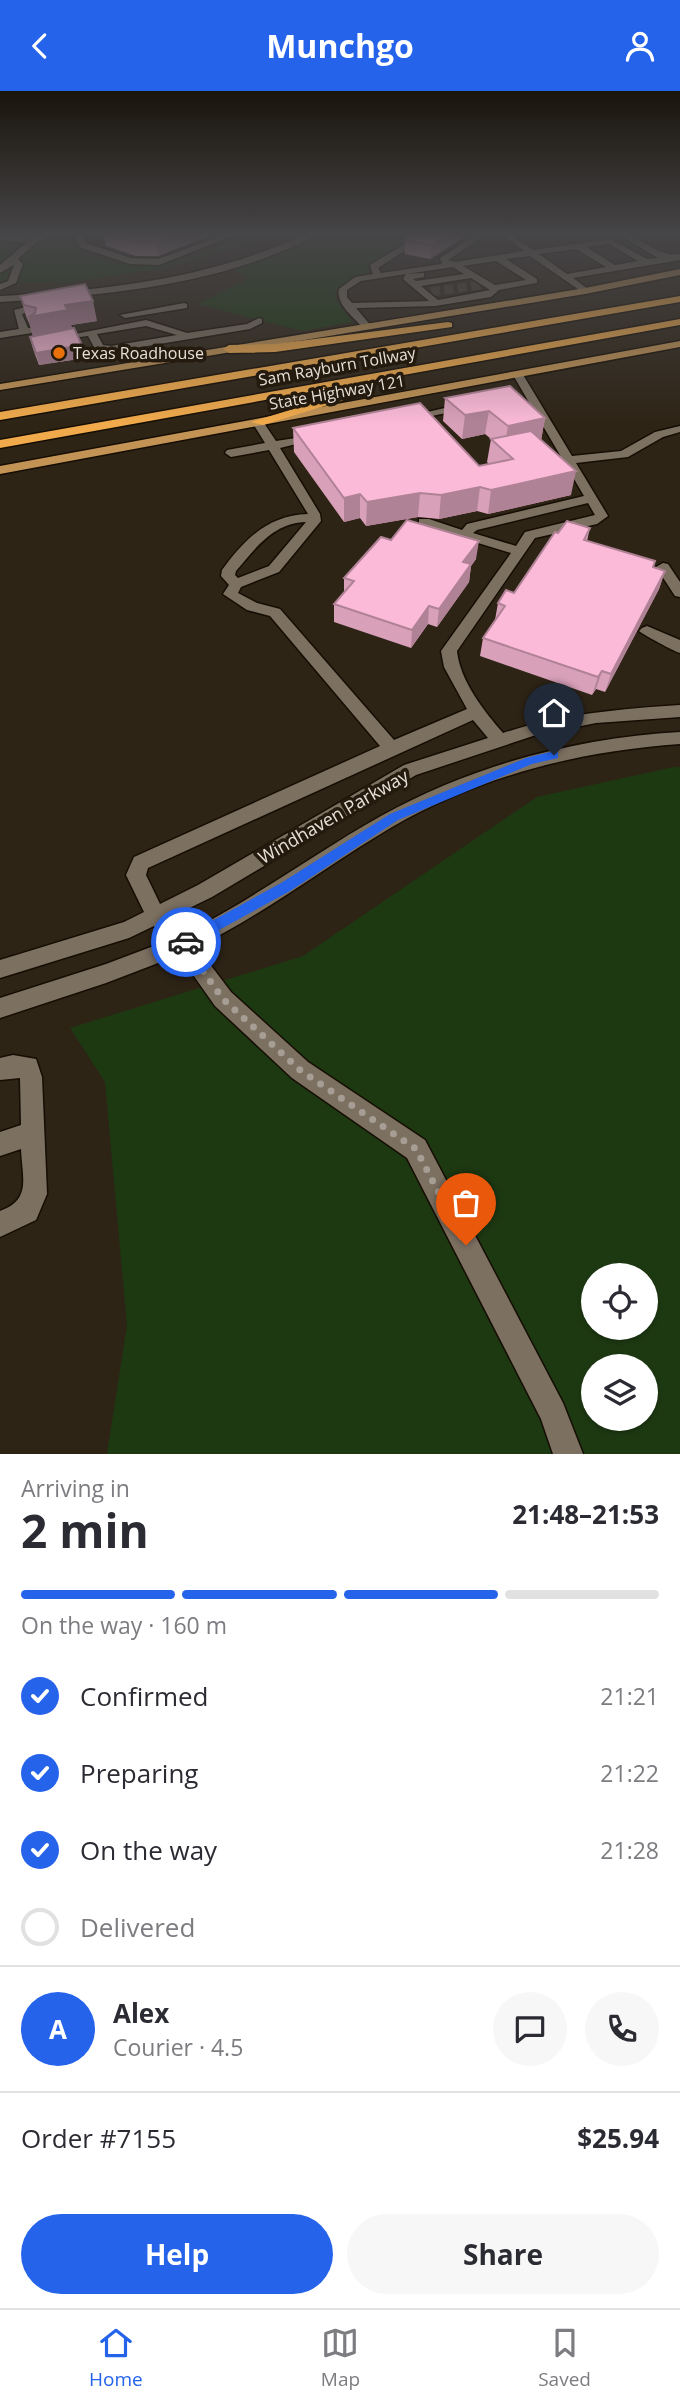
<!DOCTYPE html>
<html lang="en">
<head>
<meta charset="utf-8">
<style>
  :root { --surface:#fff; --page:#f7f7f7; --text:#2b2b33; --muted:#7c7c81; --line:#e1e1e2; --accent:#2563eb }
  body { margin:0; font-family:"Open Sans",sans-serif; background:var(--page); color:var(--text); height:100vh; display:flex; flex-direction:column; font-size:26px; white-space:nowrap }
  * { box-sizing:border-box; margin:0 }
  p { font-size:23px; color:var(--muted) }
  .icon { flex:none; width:38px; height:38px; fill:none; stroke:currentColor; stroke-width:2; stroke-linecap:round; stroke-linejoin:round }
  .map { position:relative; height:1363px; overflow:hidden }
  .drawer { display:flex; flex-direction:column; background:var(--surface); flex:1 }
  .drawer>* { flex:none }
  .buttons { position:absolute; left:581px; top:1172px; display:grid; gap:14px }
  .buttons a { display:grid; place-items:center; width:77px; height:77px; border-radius:50%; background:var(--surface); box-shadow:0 2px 5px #0004; font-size:35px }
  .pin { position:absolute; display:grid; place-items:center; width:60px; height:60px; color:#fff; margin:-72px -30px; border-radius:50% 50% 50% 0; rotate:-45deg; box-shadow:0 0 7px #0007 }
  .pin .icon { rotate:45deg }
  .courier { position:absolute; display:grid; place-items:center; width:70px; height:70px; margin:-35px; border:5px solid #2563eb; border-radius:50%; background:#fff; color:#222; box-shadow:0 2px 9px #0007 }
  .headline em { font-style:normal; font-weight:700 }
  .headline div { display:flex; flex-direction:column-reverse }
  .headline { display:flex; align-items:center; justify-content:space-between; height:119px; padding:0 21px }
  h1 { font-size:46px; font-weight:700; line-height:52px }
  .bar { display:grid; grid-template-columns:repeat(4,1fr); gap:10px 7px; align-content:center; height:84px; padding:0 21px }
  .bar i { height:9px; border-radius:5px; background:var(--line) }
  .bar .on { background:var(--accent) }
  .bar p { grid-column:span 4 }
  .line { display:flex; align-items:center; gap:18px; padding:0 21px; border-top:2px solid var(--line) }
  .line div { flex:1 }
  .round { display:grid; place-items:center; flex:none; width:74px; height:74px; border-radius:37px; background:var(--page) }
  ol { padding:0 21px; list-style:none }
  li { display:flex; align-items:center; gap:21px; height:77px }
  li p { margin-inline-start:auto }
  li .icon { padding:7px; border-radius:50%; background:var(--accent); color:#fff; stroke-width:4 }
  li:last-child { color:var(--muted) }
  li i { width:38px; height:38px; border:4px solid var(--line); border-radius:50% }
  .action { display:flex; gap:14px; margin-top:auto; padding:14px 21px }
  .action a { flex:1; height:80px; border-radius:42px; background:var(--accent); color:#fff; font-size:28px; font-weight:700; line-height:80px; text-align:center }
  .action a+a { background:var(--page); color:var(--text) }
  header { display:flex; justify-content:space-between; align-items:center; height:91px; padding:0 21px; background:var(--accent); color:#fff; font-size:32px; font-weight:700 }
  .dock { display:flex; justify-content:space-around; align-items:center; height:98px; border-top:2px solid var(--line); background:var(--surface); font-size:19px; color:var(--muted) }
  .dock a { display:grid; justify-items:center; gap:4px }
  .dock .on { color:var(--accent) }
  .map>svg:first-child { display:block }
  .green { fill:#1d3912; fill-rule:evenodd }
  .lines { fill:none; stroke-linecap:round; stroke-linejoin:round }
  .minor-tunnel { stroke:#4a4033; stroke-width:9; stroke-dasharray:9 4.5; stroke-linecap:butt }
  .minor-casing { stroke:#160d03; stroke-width:3 }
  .major-casing { stroke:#160d03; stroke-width:3 }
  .highway-casing { stroke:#160d03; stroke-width:3 }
  .minor { fill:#7c7061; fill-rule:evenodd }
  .major { fill:#c29354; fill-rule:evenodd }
  .highway { fill:#f1aa4b; fill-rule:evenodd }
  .wall { fill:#d8a0b9 }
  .shaded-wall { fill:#b08296 }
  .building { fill:#fbbad7; stroke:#b08296; stroke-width:2 }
  .route { fill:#2563eb }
  .done { stroke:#a69e94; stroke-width:7; stroke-dasharray:0 12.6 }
  .food-dot { fill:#e8710a; stroke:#241a0d; stroke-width:2.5 }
  .labels { text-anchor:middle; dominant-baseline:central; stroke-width:7; stroke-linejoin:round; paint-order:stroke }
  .far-poi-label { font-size:16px; fill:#e7e0d8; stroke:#241a0d; text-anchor:start }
  .far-street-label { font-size:16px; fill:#e7e0d8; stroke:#241a0d }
  .street-label { font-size:18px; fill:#e7e0d8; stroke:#241a0d }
</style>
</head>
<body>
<header><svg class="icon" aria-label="back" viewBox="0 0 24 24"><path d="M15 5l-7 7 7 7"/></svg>Munchgo<svg class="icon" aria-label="person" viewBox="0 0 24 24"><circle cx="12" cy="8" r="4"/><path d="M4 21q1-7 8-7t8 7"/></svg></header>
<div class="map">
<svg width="680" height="1363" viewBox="0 0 680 1363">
  <rect width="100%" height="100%" fill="#2e2416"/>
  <path class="green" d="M 58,142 L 78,142 L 65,145 L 67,153 L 74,153 L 83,159 L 79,161 L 118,173 L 157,173 L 186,165 L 192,166 L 249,142 L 276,142 L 237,157 L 165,177 L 70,191 L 0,192 L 0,151 L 34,155 Z
    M 329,142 L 422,142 L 367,175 L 370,182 L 355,186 L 336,199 L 335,207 L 352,231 L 303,240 L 198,213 L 249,188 L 234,178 L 311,152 Z
    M 674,676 L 680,676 L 680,1363 L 107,1363 L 127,1234 L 105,991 L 70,937 L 303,865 L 537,706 ZM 593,1185 L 646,1185 L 646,1237 L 593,1237 ZM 593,1276 L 646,1276 L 646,1328 L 593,1328 Z"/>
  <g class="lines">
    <path class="minor-tunnel" d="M 431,201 L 480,194"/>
    <g class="minor-casing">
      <path id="minor" d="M 46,142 L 56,142 L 36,152 L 18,168 L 23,173 L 16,192 L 0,199 L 0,193 L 8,190 L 14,174 L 0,182 L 0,174 L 26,152 L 0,149 L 0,145 L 32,147 Z
        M 83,142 L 93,142 L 83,147 L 86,152 L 131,167 L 158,168 L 229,142 L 240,142 L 159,174 L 130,173 L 79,156 L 75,146 Z
        M 308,142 L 318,142 C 303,153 282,160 265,167 C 180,198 90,205 0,211 L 0,205 C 107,199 210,188 308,142 Z
        M 423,142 L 432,142 L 378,177 L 381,182 L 442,173 L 440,167 L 479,142 L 488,142 L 448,169 L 455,171 L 524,160 L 500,142 L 509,142 L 533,159 L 610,148 L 647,168 L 658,167 L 616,142 C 640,141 655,167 680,163 L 680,169 L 573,187 L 588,198 L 585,203 L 530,165 L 506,168 L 537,188 L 537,192 L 499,199 L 491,206 L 435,215 L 356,217 L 372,236 L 364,238 C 353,225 336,214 339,198 L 355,186 L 373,183 L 370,174 ZM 609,153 L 638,170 L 615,174 L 586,156 ZM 576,158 L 606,176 L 567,183 L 539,163 ZM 496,170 L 526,189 L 495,194 L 463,175 ZM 453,176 L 464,183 L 416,190 L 413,188 L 424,186 L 424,182 L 406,183 ZM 406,183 L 403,188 L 429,210 L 352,212 L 347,206 L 347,199 L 361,190 ZM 471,187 L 490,199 L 438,209 L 421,195 Z
        M 41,212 L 44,213 L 44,217 L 22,223 L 28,237 L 38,237 L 38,241 L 0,247 L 0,241 L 19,238 L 14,219 Z
        M 184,212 L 187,213 L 187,217 L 125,227 L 120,224 Z
        M 259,227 L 262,228 L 262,232 L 250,238 L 111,261 L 95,258 L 88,245 L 80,246 L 75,243 L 146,229 L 187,242 L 247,233 ZM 146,235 L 177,244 L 111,255 L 103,254 L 97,243 Z
        M 514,282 L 522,282 L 572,365 L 621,360 L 655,341 L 680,335 L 680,341 L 663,346 L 628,366 L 576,372 L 608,425 L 597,433 L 535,447 L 457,560 C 460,590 484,620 503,642 C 561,623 619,618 680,614 L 680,626 L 596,632 L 536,644 L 416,684 L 212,806 L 171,826 L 186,842 C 254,808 315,762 381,725 C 473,674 576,647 680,641 L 680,653 C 579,660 480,685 392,736 C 326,775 266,822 197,856 L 231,901 L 308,971 L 425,1049 L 563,1312 L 583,1363 L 553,1363 L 541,1328 L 407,1067 L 292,987 L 215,915 L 179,864 L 106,892 L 0,927 L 0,907 L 106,873 L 167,850 L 154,835 L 129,847 L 0,887 L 0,869 L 124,831 L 144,821 L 126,784 L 134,766 L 380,655 L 270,525 L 247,519 L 223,503 L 229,494 L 221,485 L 222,479 C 244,449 268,424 308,423 L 269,359 L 231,366 L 225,362 L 227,359 L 265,352 L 252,331 L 258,328 L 262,329 L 276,350 L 315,344 L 321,347 L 280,357 L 320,423 L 321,430 L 279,481 L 241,496 L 238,502 L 257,512 L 280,518 L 394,649 L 467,618 L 444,576 L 441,560 L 511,462 L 419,434 L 419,428 L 429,428 L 462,439 L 467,433 L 584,405 L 513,284 ZM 588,412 L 595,424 L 525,441 L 516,455 L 473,442 L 477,439 ZM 306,431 L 269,475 L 238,487 L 235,484 L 236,480 C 256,457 273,432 306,431 ZM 473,629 L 488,647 L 404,674 L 198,794 L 160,813 L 146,784 L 148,777 Z
        M 466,312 L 470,313 L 470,317 L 408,330 L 402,327 Z
        M 663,472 L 668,473 L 680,491 L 680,506 L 675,505 L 656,476 Z
        M 647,535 L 680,549 L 680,562 C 675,561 642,543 639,540 L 642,537 Z
        M 13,964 L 36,968 L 42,986 L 47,1103 L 36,1129 L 0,1146 L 0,1120 C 32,1109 22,1086 21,1058 L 0,1065 L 0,1041 L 21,1034 L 20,987 L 0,989 L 0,967 Z"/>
    </g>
    <g class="major-casing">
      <path id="major" d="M 680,178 L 680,184 L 585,203 L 0,299 L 0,293 L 585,197 Z
        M 680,250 L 680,256 L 0,383 L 0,375 Z"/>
    </g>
    <g class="highway-casing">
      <path id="highway" d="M 680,205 L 680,211 L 0,329 L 0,321 Z
        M 680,228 L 680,234 L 0,357 L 0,349 Z
        M 448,231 L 452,232 L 452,236 L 275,261 L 229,262 L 223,258 L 229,254 L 275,253 Z
        M 362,297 L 373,300 L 263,334 L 251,331 Z"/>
    </g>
    <use href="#minor" class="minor"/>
    <use href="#major" class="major"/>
    <use href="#highway" class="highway"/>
  </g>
  <path class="wall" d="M 103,142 L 216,142 L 158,165 L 136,165 L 106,155 Z
    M 470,142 L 430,168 L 405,163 L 405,149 Z
    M 20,205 L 97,230 L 71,234 L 85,267 L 39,274 L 33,258 L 30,246 L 33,245 L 30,234 L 26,225 Z
    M 445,307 L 545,327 L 541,349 L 571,404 L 488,423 L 477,420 L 439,428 L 418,426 L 366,435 L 360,427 L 344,431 L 294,361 L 293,337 L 479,375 L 489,373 L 487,371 L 491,348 L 485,343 L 462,348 L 443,330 Z
    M 590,437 L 587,450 L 654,476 L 665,480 L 659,498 L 605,601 L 596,598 L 592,604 L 480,565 L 483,547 L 495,529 L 498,512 L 514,502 L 558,442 Z
    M 391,449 L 476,468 L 471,475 L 469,491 L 437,536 L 428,533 L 411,557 L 334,531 L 334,513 L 344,502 L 344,487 Z"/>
  <path class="shaded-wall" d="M 180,142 L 216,142 L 158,165 L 156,151 Z
    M 450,142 L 470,142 L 430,168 L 431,154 Z
    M 93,210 L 97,230 L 71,234 L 72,239 L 33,246 L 28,226 L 65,214 Z
    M 82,254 L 85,267 L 39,274 L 36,262 Z
    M 489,320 L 485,343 L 462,348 L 465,324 Z
    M 545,327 L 541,350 L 504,358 L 508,335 Z
    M 576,380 L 571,404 L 488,423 L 491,399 Z
    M 480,396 L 477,420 L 439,428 L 441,404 Z
    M 420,402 L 418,426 L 366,435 L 367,411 Z
    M 360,403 L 360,427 L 344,431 L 344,407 Z
    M 479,450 L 476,468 L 471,475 L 469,491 L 437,536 L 439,518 L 463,471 Z
    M 665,480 L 659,498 L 605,601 L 611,583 Z
    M 429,515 L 428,533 L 411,557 L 412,539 Z
    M 602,580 L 596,598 L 592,604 L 598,586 Z"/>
  <path class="building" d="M 104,142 L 180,142 L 156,151 L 133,150 Z
    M 416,142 L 450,142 L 431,154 L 405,149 Z
    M 85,193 L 93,210 L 65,214 L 68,219 L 28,226 L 35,222 L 36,217 L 24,214 L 20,205 Z
    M 74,237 L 82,254 L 36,262 L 30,246 Z
    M 510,295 L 545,327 L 508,335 L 489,320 L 465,324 L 445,307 Z
    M 420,312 L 479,375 L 513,368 L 491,348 L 531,340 L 576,380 L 491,399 L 480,396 L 441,404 L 420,402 L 367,411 L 360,403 L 344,407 L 293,337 Z
    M 407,429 L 479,450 L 463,471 L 471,473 L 439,518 L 429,515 L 412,539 L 334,513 L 354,490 L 344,487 L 381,446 L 391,449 Z
    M 567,430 L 590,437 L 584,449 L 655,470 L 653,476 L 665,480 L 611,583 L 602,580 L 598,586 L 483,547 L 505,515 L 498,512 L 506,499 L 514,502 L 555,441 L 558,442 Z"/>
  <linearGradient id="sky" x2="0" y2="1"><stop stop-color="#19140c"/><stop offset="0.43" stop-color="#464547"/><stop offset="1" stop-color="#464547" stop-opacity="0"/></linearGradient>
  <rect width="680" height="333" fill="url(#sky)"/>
  <path class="route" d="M 554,660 L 558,661 L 558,667 L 532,673 L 398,729 L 290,800 L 190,855 L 181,855 L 181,847 L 281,792 L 390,723 L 526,667 Z"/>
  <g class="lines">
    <path class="done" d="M 186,851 L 183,852 L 223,908 L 300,979 L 416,1058 L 466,1154"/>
  </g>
  <circle class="food-dot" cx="59" cy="262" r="7"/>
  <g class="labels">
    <g class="far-poi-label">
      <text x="73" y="262">Texas Roadhouse</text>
    </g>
    <g class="far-street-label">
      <text transform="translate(337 275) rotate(-10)">Sam Rayburn Tollway</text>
      <text transform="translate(337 301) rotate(-10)">State Highway 121</text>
    </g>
    <g class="street-label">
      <text transform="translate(333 725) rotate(-30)">Windhaven Parkway</text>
    </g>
  </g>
</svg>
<div class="buttons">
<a><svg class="icon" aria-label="locate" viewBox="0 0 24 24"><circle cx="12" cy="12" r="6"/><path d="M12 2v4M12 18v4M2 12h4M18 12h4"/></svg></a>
<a><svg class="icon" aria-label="layers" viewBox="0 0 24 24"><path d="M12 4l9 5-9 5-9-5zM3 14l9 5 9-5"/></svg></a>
</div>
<div class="pin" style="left:466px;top:1154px;background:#ea580c"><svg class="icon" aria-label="bag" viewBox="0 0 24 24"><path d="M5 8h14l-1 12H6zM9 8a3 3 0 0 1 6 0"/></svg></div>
<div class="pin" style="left:554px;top:664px;background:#1f2937"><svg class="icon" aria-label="home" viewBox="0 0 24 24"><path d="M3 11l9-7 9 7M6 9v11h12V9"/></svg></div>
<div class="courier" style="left:186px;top:851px"><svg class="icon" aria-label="car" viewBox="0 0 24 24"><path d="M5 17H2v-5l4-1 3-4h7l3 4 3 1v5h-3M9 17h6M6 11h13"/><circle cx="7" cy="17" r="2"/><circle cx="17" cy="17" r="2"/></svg></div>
</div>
<section class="drawer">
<div class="headline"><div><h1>2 min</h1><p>Arriving in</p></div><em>21:48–21:53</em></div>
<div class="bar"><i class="on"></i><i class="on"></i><i class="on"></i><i></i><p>On the way · 160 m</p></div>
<ol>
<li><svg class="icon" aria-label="check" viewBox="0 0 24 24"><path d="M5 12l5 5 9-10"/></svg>Confirmed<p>21:21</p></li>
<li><svg class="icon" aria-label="check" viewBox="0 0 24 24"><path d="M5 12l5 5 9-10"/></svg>Preparing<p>21:22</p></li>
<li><svg class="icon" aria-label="check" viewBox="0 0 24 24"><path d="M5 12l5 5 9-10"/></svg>On the way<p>21:28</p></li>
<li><i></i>Delivered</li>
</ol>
<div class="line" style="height:126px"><b class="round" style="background:var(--accent);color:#fff">A</b><div><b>Alex</b><p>Courier · 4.5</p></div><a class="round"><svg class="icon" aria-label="chat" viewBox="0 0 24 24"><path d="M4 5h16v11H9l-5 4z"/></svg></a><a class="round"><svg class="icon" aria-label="phone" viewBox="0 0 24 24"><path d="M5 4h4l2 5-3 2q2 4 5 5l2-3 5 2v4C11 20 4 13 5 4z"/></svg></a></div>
<div class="line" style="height:91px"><div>Order #7155</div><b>$25.94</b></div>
<div class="action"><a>Help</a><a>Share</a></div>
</section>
<nav class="dock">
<a class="on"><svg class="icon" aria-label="home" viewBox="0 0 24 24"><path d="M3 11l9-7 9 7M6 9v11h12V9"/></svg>Home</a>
<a><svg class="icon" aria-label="map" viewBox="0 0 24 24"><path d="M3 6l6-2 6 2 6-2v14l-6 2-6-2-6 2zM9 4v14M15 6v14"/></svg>Map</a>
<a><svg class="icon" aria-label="saved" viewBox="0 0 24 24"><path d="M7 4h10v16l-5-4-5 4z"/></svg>Saved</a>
</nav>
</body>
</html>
